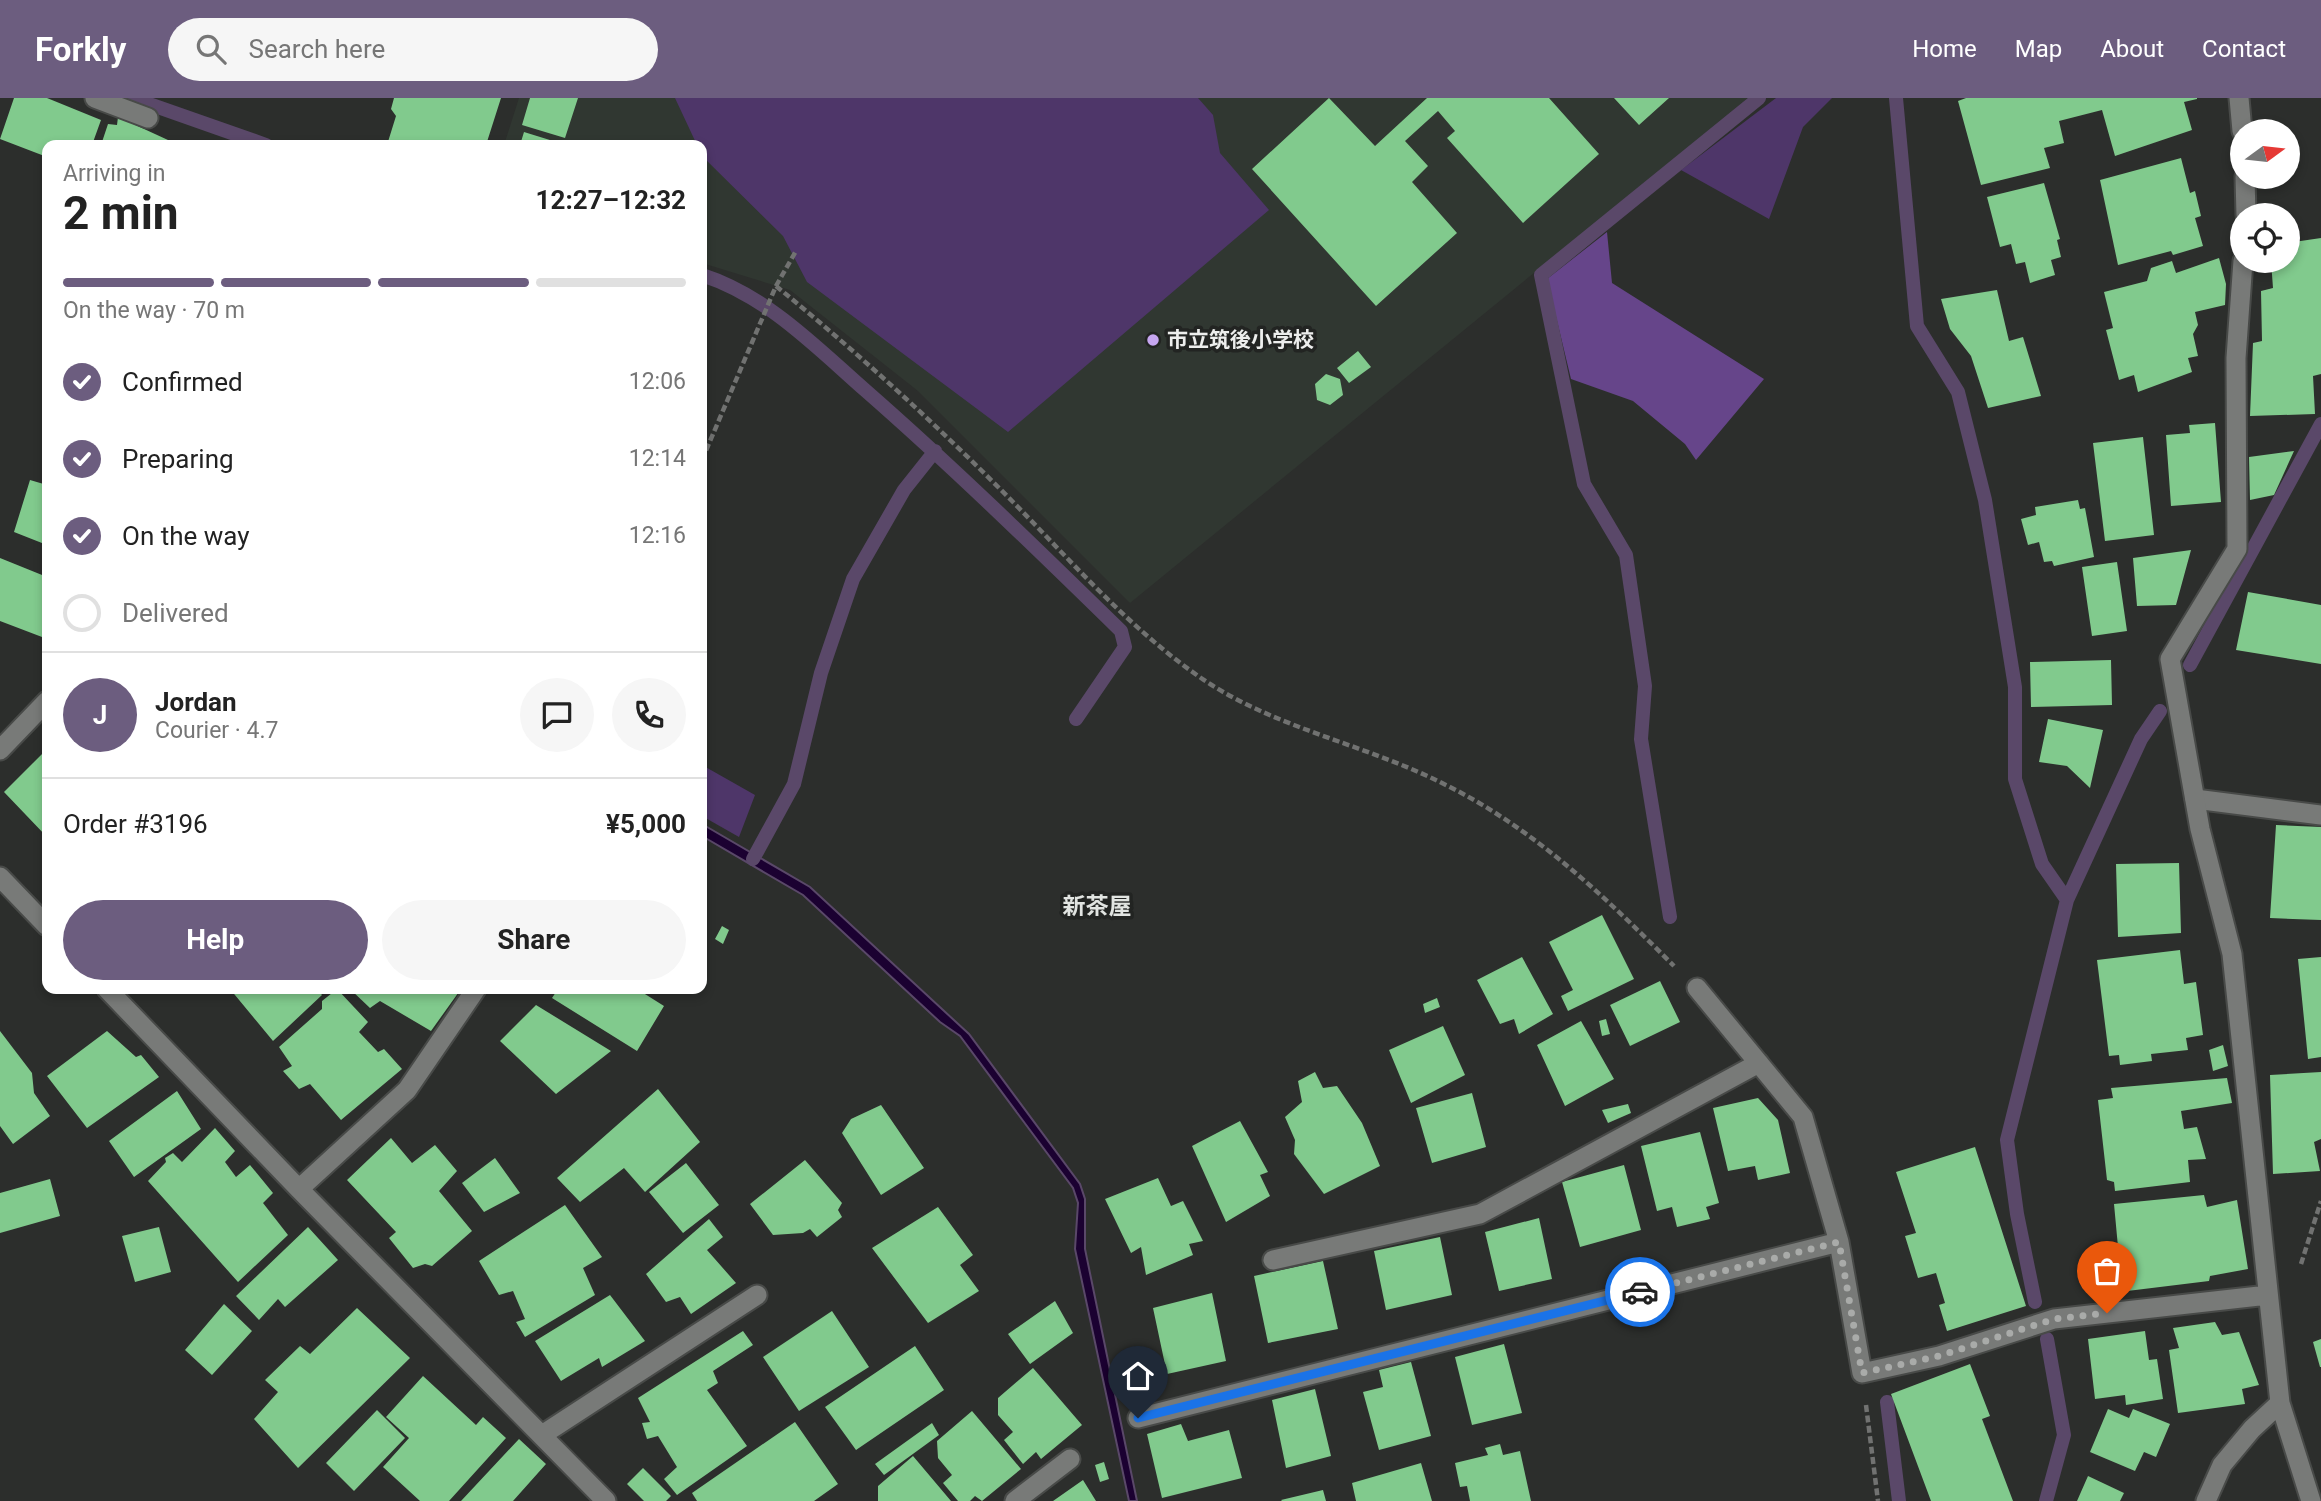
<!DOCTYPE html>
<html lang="en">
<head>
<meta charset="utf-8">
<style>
  :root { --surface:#fff; --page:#f6f6f6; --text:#222; --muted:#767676; --line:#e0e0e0; --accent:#6c5d7f }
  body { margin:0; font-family:Roboto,"Noto Sans JP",sans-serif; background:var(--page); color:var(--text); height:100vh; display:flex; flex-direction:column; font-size:26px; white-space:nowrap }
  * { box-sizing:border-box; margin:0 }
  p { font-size:23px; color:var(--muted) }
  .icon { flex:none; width:38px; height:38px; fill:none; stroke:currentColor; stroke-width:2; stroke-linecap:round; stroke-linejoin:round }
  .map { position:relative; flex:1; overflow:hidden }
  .side { position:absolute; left:42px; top:42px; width:665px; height:854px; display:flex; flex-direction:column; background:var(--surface); border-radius:14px; box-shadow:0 4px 10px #0003 }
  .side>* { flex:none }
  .needle { width:46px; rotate:75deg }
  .controls { position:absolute; left:2230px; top:21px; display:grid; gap:14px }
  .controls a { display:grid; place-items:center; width:70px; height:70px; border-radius:50%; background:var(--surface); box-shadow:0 4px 10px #0003; font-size:35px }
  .pin { position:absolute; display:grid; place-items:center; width:60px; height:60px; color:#fff; margin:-72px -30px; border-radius:50% 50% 50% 0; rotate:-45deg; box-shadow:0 0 7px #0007 }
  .pin .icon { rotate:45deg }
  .courier { position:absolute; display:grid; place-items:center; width:70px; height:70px; margin:-35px; border:5px solid #1a73e8; border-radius:50%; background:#fff; color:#222; box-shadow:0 2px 9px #0007 }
  .headline em { font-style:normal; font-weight:700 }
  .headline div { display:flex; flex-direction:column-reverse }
  .headline { display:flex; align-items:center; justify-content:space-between; height:119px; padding:0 21px }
  h1 { font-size:46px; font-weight:700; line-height:52px }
  .bar { display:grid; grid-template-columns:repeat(4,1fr); gap:10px 7px; align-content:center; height:84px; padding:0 21px }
  .bar i { height:9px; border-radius:5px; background:var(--line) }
  .bar .selected { background:var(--accent) }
  .bar p { grid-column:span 4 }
  .line { display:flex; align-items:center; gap:18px; padding:0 21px; border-top:2px solid var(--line) }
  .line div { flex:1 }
  .round { display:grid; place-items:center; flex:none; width:74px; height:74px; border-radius:37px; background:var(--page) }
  ol { padding:0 21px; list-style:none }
  li { display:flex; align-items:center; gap:21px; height:77px }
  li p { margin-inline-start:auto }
  li .icon { padding:7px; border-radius:50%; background:var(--accent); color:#fff; stroke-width:4 }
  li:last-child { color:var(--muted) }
  li i { width:38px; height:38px; border:4px solid var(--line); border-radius:50% }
  .primary-button { display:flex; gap:14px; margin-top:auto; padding:14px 21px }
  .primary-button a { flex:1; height:80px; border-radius:42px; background:var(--accent); color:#fff; font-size:28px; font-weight:700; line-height:80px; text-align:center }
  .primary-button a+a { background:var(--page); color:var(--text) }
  header { display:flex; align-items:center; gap:42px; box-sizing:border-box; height:98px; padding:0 35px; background:var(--accent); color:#fff }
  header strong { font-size:33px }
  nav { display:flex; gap:38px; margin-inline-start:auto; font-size:24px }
  .search { width:490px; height:63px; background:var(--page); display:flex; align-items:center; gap:18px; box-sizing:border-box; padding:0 24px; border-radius:38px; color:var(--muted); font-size:26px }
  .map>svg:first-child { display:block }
  .built { fill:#303731 }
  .green { fill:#4e3669 }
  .forest { fill:#66458a }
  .water { fill:#1b0131; stroke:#5a4869; stroke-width:2 }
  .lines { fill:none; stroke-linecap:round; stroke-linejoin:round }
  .stream { stroke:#5a4869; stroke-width:14 }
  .building { fill:#81ca8d }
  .service-casing { stroke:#484a48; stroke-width:23 }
  .minor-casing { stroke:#484a48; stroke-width:23 }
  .path { stroke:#717271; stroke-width:4.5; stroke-dasharray:7 3.5; stroke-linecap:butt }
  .service { stroke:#787a78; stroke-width:19 }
  .minor { stroke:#787a78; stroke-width:19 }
  .done { stroke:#a9aba9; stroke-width:7; stroke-dasharray:0 12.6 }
  .route { stroke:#1a73e8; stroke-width:9 }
  .poi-dot { fill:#c6a6f0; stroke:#222422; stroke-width:2.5 }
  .labels { text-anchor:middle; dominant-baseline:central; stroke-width:7; stroke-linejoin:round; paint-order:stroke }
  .poi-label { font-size:21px; font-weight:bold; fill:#edeeed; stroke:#222422; text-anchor:start }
  .neighbourhood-label { font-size:23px; font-weight:bold; fill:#e1e4e1; stroke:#222422 }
</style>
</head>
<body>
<header>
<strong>Forkly</strong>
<div class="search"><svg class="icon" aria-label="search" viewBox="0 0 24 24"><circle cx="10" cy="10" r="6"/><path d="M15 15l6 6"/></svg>Search here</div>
<nav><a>Home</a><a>Map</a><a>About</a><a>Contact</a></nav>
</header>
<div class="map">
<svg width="2321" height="1403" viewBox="0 0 2321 1403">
  <rect width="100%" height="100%" fill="#2c2e2c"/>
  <path class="built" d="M 519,0 L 1748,0 L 1130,505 L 918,293 L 790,192 L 702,165 L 702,47 L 504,47 Z"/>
  <path class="green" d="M 675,0 L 1198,0 L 1213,17 L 1220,55 L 1269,112 L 1008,334 L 807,184 L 783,138 L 702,58 L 702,47 L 697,47 Z
    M 1776,0 L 1832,0 L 1803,29 L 1769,121 L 1681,72 Z
    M 702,667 L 755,697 L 739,739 L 702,718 Z"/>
  <path class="forest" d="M 1607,134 L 1612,185 L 1764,281 L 1696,362 L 1685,346 L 1633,303 L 1571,281 L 1547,181 Z"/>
  <path class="water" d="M 702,726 L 810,789 L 969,936 L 1080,1086 L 1085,1101 L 1085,1151 L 1137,1403 L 1129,1403 L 1075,1151 L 1078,1105 L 1073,1090 L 960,938 L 940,924 L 803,797 L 702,738 Z"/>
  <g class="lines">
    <path class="stream" d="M 132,0 L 266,47
      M 1896,0 L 1917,228 L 1958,294 L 1985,402 L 2015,589 L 2015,681 L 2042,766 L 2067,802
      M 702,177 C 767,198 815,248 865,292 C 953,369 1037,451 1121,533 L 1125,549 L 1076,621
      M 2190,567 L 2321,326
      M 753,761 L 794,686 L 821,575 L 853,481 L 904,392 L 935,353
      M 1670,819 L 1641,641 L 1645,588 L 1626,457 L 1584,386 L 1541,177 L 1759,0
      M 2035,1204 L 2017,1116 L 2007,1042 L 2067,802 L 2141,641 L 2160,613
      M 1887,1304 L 1899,1403
      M 2046,1403 L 2064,1337 L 2047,1241"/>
  </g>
  <path class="building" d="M 14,0 L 47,0 L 101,22 L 92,47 L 47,47 L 47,59 L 0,41 Z
    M 394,0 L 501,0 L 486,47 L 387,47 L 396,18 L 391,11 Z
    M 530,0 L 578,0 L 565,40 L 522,27 Z
    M 1329,0 L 1375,48 L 1427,0 L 1549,0 L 1599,56 L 1523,125 L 1447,40 L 1455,33 L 1438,13 L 1405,43 L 1428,68 L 1412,84 L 1457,135 L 1376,208 L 1252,71 Z
    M 1614,0 L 1669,0 L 1639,27 Z
    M 1966,0 L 2197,0 L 2197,1 L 2184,4 L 2192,32 L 2115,58 L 2102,12 L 2059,23 L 2064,45 L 2044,50 L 2050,70 L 1981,87 L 1958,3 Z
    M 118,19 L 168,42 L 169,47 L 101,47 L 108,26 L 117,27 Z
    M 524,34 L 566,47 L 520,47 Z
    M 2181,60 L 2190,95 L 2195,93 L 2201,118 L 2195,120 L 2203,148 L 2173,157 L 2171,153 L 2118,167 L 2100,82 Z
    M 2044,85 L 2060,141 L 2057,142 L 2061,159 L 2051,162 L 2055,177 L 2030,185 L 2025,164 L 2016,166 L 2011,146 L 2000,149 L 1987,99 Z
    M 2321,140 L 2321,276 L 2313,278 L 2315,316 L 2250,318 L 2253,245 L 2262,243 L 2261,193 L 2273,190 L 2271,163 L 2287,163 L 2287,145 Z
    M 2219,160 L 2226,186 L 2225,207 L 2195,214 L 2198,227 L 2193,236 L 2198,258 L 2188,260 L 2192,274 L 2138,294 L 2134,277 L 2119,282 L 2106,232 L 2113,230 L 2104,194 L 2147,183 L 2151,170 L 2172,163 L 2176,175 Z
    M 1997,192 L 2009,243 L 2023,239 L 2041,298 L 1988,310 L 1971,258 L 1950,231 L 1941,201 Z
    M 1358,253 L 1371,269 L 1349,285 L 1337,270 Z
    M 1326,276 L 1340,281 L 1343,297 L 1330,307 L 1317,302 L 1315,286 Z
    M 2215,325 L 2221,404 L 2171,408 L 2166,337 L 2190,335 L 2189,327 Z
    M 2143,339 L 2154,437 L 2105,443 L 2093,345 Z
    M 2294,353 L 2274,397 L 2250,402 L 2249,359 Z
    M 30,382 L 47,387 L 47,447 L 14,434 Z
    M 2078,402 L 2080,411 L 2085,410 L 2094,459 L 2054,468 L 2052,463 L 2044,464 L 2039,444 L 2028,447 L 2021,421 L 2036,417 L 2035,409 Z
    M 2191,452 L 2176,507 L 2137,508 L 2133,460 Z
    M 0,460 L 47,479 L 47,524 L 42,539 L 0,523 Z
    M 2117,464 L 2127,533 L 2092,538 L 2082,469 Z
    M 2248,494 L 2321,507 L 2321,566 L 2236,552 Z
    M 2111,562 L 2112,607 L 2031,609 L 2030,564 Z
    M 2048,621 L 2103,632 L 2090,690 L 2067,668 L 2039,664 Z
    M 47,651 L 47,739 L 4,694 Z
    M 2276,727 L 2321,729 L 2321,822 L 2270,820 Z
    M 2179,765 L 2181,835 L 2118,839 L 2116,766 Z
    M 1602,817 L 1634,881 L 1568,913 L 1561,898 L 1573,892 L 1549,844 Z
    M 722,828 L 729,832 L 723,846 L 715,841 Z
    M 2180,852 L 2184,886 L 2196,884 L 2203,937 L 2186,940 L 2188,952 L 2151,956 L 2152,963 L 2120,967 L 2119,957 L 2109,958 L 2097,862 Z
    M 1522,859 L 1553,916 L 1519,936 L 1514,921 L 1500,926 L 1477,882 Z
    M 2321,859 L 2321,959 L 2308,961 L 2298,861 Z
    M 1660,883 L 1680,924 L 1630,948 L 1610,907 Z
    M 230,891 L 317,891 L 322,897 L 273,943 Z
    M 337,891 L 368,924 L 359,934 L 378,954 L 384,951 L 402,971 L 341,1022 L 310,986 L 299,991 L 283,973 L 292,968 L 279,949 L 322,911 L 322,903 Z
    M 350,891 L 461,891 L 431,933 L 380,903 L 370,910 Z
    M 558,891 L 637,891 L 664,908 L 637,953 L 552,900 Z
    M 1437,900 L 1440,909 L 1425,915 L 1423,906 Z
    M 536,907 L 611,953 L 556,996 L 500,943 Z
    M 1606,921 L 1610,936 L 1602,938 L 1599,923 Z
    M 1581,923 L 1614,981 L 1565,1008 L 1537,947 Z
    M 1443,928 L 1465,977 L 1411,1005 L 1389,952 Z
    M 0,933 L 32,975 L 34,995 L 50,1018 L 13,1046 L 0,1028 Z
    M 107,933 L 136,959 L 141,957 L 159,979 L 87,1030 L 47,978 Z
    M 2223,947 L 2228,968 L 2213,973 L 2209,952 Z
    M 1315,974 L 1323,990 L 1337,988 L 1362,1025 L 1380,1068 L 1324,1096 L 1294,1056 L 1295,1042 L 1285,1019 L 1302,1004 L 1298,983 Z
    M 2321,974 L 2321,1041 L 2314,1044 L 2320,1073 L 2273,1076 L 2270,977 Z
    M 2227,980 L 2232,1005 L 2181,1013 L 2184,1031 L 2197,1029 L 2206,1061 L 2188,1062 L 2190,1084 L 2115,1093 L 2114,1084 L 2107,1082 L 2098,1002 L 2113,1000 L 2111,990 Z
    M 658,991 L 700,1044 L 645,1094 L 624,1070 L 580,1104 L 557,1080 Z
    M 177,993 L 201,1031 L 134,1079 L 109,1043 Z
    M 1472,995 L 1486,1049 L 1432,1065 L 1416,1010 Z
    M 1758,1000 L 1778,1022 L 1790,1075 L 1758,1082 L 1755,1068 L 1728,1073 L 1713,1010 Z
    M 1628,1006 L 1631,1015 L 1608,1025 L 1602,1012 Z
    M 881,1007 L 924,1070 L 881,1097 L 842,1035 L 851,1021 Z
    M 1240,1023 L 1268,1074 L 1260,1077 L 1270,1098 L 1226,1124 L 1192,1048 Z
    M 215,1030 L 235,1053 L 225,1064 L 236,1079 L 250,1067 L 273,1095 L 263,1105 L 288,1137 L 238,1184 L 148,1083 L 166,1064 L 165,1060 L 173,1055 L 182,1064 Z
    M 1700,1034 L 1719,1105 L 1706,1109 L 1710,1121 L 1677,1129 L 1672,1109 L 1657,1113 L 1641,1048 Z
    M 391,1040 L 412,1065 L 435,1047 L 457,1073 L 439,1093 L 472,1133 L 432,1168 L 425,1166 L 413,1170 L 389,1140 L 396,1134 L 347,1082 Z
    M 1975,1049 L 2026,1208 L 1947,1233 L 1939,1207 L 1945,1205 L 1936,1175 L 1918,1180 L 1905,1138 L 1916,1135 L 1896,1074 Z
    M 495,1060 L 520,1095 L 484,1114 L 462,1085 Z
    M 805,1062 L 842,1105 L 838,1112 L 842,1119 L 817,1139 L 810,1131 L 803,1135 L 773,1137 L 750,1106 Z
    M 686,1065 L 719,1107 L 683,1135 L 649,1094 Z
    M 1624,1067 L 1641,1132 L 1580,1149 L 1562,1084 Z
    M 1158,1080 L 1171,1108 L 1183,1103 L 1203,1143 L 1189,1146 L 1193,1157 L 1146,1177 L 1141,1149 L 1131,1155 L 1105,1101 Z
    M 50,1081 L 60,1118 L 0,1135 L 0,1095 Z
    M 2204,1097 L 2207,1109 L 2237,1102 L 2248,1171 L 2210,1178 L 2209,1183 L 2111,1195 L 2108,1149 L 2118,1149 L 2114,1106 Z
    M 565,1107 L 602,1159 L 583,1170 L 595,1197 L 525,1239 L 516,1224 L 525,1221 L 513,1193 L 499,1197 L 479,1163 Z
    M 938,1109 L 973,1157 L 960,1167 L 979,1193 L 928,1225 L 872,1150 Z
    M 1539,1120 L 1552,1181 L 1499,1193 L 1485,1134 Z
    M 709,1121 L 723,1139 L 707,1152 L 736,1185 L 691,1216 L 680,1199 L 666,1204 L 646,1176 Z
    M 159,1129 L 171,1174 L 135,1184 L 122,1138 Z
    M 308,1129 L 338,1162 L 285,1209 L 278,1201 L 259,1222 L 236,1198 Z
    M 1440,1139 L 1452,1197 L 1386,1212 L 1374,1153 Z
    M 1323,1163 L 1338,1231 L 1268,1245 L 1254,1178 Z
    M 1212,1195 L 1226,1263 L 1167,1276 L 1153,1210 Z
    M 610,1197 L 645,1243 L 602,1269 L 599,1260 L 561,1283 L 535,1243 Z
    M 1055,1203 L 1073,1235 L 1030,1266 L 1008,1236 Z
    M 224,1206 L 252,1233 L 212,1277 L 185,1252 Z
    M 357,1210 L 410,1260 L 298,1370 L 254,1321 L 278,1294 L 265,1282 L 300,1248 L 310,1256 Z
    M 832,1213 L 869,1269 L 799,1313 L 763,1259 Z
    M 2215,1224 L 2222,1237 L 2239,1234 L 2259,1287 L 2242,1291 L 2245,1306 L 2178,1315 L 2169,1252 L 2179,1250 L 2173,1230 Z
    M 743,1233 L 753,1247 L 713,1273 L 718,1285 L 707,1292 L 747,1348 L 677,1397 L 664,1381 L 677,1369 L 658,1338 L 647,1341 L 642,1325 L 650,1324 L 638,1300 Z
    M 2145,1233 L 2149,1262 L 2157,1261 L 2163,1301 L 2126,1307 L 2125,1297 L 2095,1301 L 2088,1241 Z
    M 2321,1241 L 2321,1269 L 2320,1269 L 2313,1244 Z
    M 1504,1246 L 1522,1315 L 1472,1327 L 1455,1259 Z
    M 915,1248 L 944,1292 L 856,1352 L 825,1309 Z
    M 1411,1264 L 1431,1338 L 1379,1352 L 1363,1294 L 1383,1289 L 1379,1272 Z
    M 1970,1266 L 1990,1318 L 1982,1321 L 2013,1403 L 1931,1403 L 1891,1296 Z
    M 1033,1270 L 1082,1327 L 1041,1361 L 1036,1354 L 1023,1366 L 1004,1342 L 1013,1334 L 998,1317 L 998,1300 Z
    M 423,1278 L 476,1327 L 483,1319 L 506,1340 L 449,1403 L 420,1403 L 383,1369 L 409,1340 L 386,1319 Z
    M 1315,1291 L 1331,1358 L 1286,1370 L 1272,1302 Z
    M 2108,1311 L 2129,1320 L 2133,1311 L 2170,1326 L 2156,1359 L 2144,1354 L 2135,1373 L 2090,1354 Z
    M 377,1312 L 405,1340 L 354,1393 L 326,1365 Z
    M 972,1313 L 1021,1371 L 982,1403 L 975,1398 L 970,1403 L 958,1403 L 943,1385 L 952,1377 L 938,1360 L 937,1343 Z
    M 795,1324 L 838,1386 L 814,1403 L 697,1403 L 692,1395 Z
    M 932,1325 L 939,1337 L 884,1377 L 875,1366 Z
    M 1181,1326 L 1188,1343 L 1229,1332 L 1242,1380 L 1162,1400 L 1147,1336 Z
    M 519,1341 L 546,1366 L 513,1403 L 461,1403 Z
    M 1500,1346 L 1503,1357 L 1520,1353 L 1531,1403 L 1470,1403 L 1467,1388 L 1460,1389 L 1455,1365 L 1488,1357 L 1485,1350 Z
    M 913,1358 L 951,1403 L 878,1403 L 878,1388 Z
    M 1104,1364 L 1109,1381 L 1100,1384 L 1095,1367 Z
    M 1421,1365 L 1432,1403 L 1356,1403 L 1352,1385 Z
    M 643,1370 L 671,1398 L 666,1403 L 644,1403 L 627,1386 Z
    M 2088,1378 L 2124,1395 L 2120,1403 L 2077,1403 Z
    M 1083,1382 L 1096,1403 L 1053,1403 Z
    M 1323,1392 L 1326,1403 L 1282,1403 L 1281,1402 Z"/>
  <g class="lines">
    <g class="service-casing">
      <path id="service" d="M 2195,701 L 2321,717"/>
    </g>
    <g class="minor-casing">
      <path id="minor" d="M 95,0 L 148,20
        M 2239,0 L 2242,33
        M 2245,79 L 2246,117
        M 2243,163 L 2236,260 L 2237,451 L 2170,561 L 2200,731 L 2232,856 L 2280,1305 L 2311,1403
        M 0,652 L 47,603
        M 0,779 L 47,828
        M 1697,890 L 1803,1019 L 1839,1144 L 1862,1275 L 1939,1258 L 2054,1221 L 2268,1197
        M 107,891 L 299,1091 L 606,1403
        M 299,1091 L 407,992 L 476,891
        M 1273,1162 L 1480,1116 L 1759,965
        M 1138,1320 L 1839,1144
        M 542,1337 L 757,1197
        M 1015,1403 L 1070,1361
        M 2206,1403 L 2222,1367 L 2252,1331 L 2280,1305"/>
    </g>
    <path class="path" d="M 776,188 C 858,255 938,328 1013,404 C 1073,465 1130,531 1201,580 C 1274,630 1364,646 1442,685 C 1534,730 1603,797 1674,868
      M 702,362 L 776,188 L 796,153
      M 2301,1166 L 2321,1103
      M 1866,1307 L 1878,1403"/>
    <use href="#service" class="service"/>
    <use href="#minor" class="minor"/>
  </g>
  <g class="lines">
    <path class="done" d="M 1640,1194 L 1839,1144 L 1862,1275 L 1939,1258 L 2054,1221 L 2107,1215"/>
    <path class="route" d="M 1138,1320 L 1640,1194"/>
  </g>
  <circle class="poi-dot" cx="1153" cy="242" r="7"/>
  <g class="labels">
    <g class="poi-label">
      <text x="1167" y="242">市立筑後小学校</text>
    </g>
    <g class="neighbourhood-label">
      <text x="1097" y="808">新茶屋</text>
    </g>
  </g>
</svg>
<div class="controls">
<a><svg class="needle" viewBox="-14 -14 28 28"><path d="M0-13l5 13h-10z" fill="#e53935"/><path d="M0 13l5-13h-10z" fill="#767676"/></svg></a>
<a><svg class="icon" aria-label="locate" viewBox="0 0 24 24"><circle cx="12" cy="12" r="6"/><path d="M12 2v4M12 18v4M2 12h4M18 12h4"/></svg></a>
</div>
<div class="pin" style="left:2107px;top:1215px;background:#ea580c"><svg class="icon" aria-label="bag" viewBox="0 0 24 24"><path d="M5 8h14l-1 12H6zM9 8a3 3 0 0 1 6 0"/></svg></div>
<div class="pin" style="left:1138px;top:1320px;background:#1f2937"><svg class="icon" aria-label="home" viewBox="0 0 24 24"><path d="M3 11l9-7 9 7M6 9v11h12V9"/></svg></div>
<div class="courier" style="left:1640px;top:1194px"><svg class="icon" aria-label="car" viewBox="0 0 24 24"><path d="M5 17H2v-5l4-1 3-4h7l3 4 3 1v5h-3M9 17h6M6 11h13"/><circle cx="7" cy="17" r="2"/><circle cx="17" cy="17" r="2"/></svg></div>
<section class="side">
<div class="headline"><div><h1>2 min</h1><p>Arriving in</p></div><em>12:27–12:32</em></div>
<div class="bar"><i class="selected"></i><i class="selected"></i><i class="selected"></i><i></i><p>On the way · 70 m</p></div>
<ol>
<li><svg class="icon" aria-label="check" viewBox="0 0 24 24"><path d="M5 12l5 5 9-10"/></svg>Confirmed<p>12:06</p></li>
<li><svg class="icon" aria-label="check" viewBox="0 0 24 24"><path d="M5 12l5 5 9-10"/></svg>Preparing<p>12:14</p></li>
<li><svg class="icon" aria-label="check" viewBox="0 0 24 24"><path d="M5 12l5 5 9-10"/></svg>On the way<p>12:16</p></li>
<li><i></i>Delivered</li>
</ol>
<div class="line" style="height:126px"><b class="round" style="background:var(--accent);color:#fff">J</b><div><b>Jordan</b><p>Courier · 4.7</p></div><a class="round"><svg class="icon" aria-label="chat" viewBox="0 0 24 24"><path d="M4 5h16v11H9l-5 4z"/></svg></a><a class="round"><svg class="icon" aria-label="phone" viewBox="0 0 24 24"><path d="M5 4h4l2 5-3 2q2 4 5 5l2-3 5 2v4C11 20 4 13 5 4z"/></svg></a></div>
<div class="line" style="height:91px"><div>Order #3196</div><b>¥5,000</b></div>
<div class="primary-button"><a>Help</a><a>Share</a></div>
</section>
</div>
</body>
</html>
